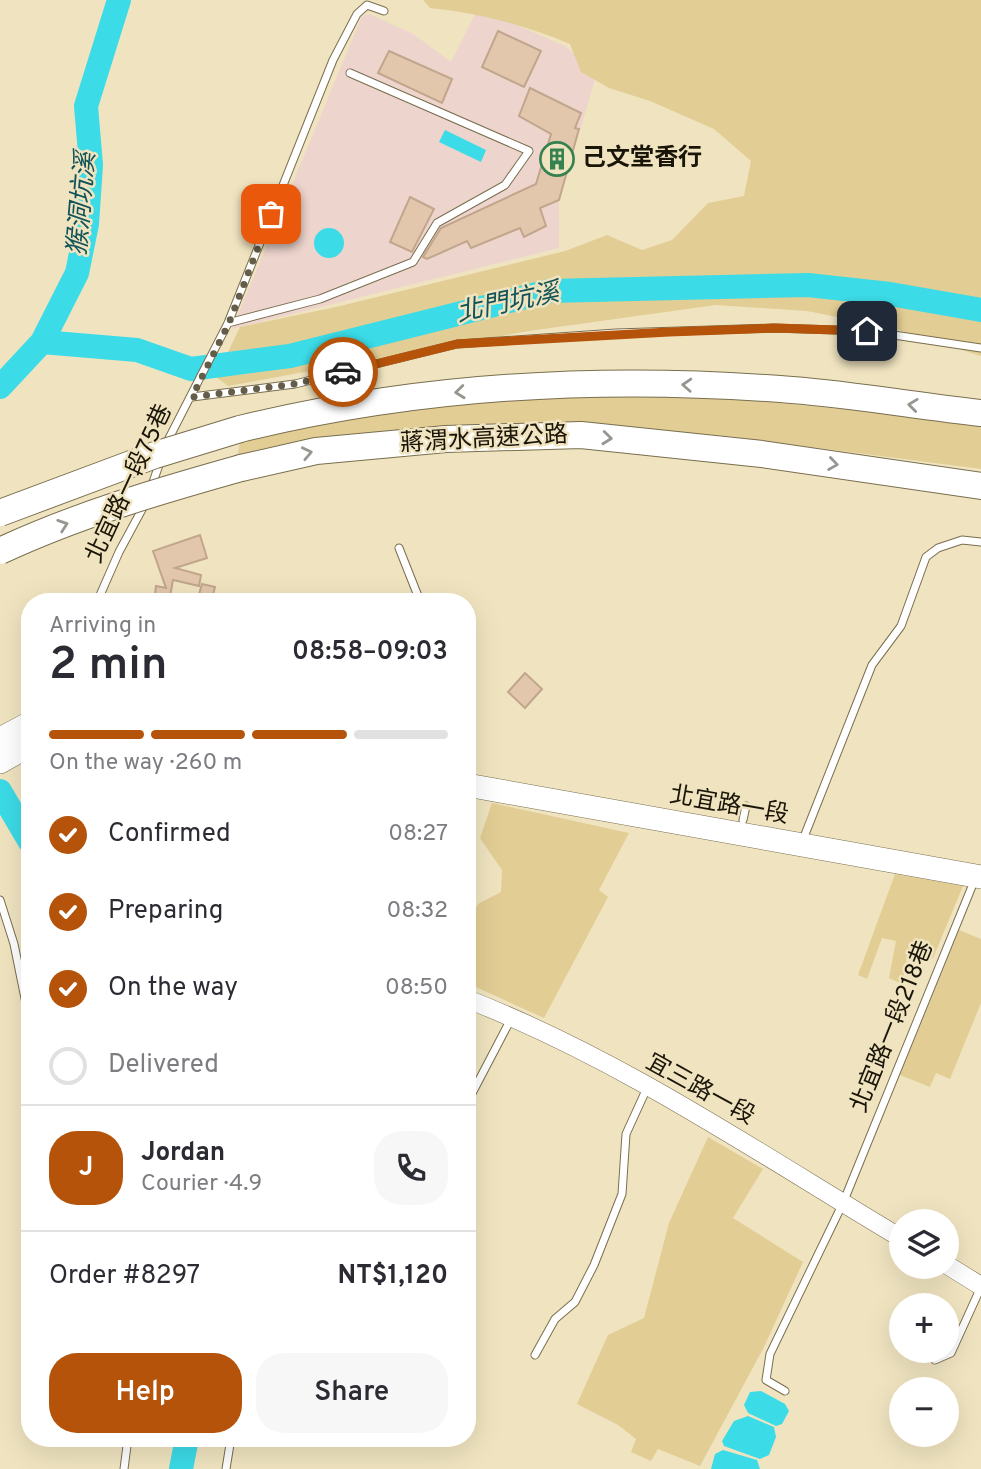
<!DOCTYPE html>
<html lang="en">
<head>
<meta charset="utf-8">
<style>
  :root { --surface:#fff; --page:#f7f7f7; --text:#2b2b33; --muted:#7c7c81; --line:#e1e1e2; --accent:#b45309 }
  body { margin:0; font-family:Overpass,"Noto Sans TC",sans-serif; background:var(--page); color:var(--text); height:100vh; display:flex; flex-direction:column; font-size:26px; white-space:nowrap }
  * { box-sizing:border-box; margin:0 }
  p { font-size:23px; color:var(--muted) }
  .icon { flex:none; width:38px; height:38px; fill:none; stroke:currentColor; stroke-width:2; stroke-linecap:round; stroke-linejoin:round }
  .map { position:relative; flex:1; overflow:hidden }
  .side { position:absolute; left:21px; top:593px; width:455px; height:854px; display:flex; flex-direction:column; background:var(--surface); border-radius:28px; box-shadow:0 7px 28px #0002 }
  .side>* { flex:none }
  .tools { position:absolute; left:889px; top:1209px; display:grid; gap:14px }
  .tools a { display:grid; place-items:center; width:70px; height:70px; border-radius:50%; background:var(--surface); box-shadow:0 7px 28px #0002; font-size:35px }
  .pin { position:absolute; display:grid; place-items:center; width:60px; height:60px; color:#fff; margin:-30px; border-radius:14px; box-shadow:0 4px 10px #0006 }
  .courier { position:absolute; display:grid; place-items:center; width:70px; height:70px; margin:-35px; border:5px solid #b45309; border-radius:50%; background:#fff; color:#222; box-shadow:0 2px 9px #0007 }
  .head em { font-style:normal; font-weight:600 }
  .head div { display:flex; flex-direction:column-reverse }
  .head { display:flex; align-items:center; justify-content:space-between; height:119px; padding:0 28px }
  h1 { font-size:46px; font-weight:600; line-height:52px }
  .bar { display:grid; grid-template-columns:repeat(4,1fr); gap:10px 7px; align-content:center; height:84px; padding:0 28px }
  .bar i { height:9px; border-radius:5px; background:var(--line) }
  .bar .selected { background:var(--accent) }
  .bar p { grid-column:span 4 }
  .line { display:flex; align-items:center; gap:18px; padding:0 28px; border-top:2px solid var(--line) }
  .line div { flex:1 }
  .round { display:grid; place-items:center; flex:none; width:74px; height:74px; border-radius:28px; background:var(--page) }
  ol { padding:0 28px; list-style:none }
  li { display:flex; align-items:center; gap:21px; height:77px }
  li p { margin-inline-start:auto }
  li .icon { padding:7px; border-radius:50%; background:var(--accent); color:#fff; stroke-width:4 }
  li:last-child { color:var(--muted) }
  li i { width:38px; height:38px; border:4px solid var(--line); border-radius:50% }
  .cta { display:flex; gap:14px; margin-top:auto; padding:14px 28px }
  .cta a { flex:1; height:80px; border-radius:28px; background:var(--accent); color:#fff; font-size:28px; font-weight:600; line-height:80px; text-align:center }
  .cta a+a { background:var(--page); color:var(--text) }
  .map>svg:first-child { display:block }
  .industrial { fill:#edd4cd }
  .green { fill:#e2cd94 }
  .water { fill:#3bdbe7 }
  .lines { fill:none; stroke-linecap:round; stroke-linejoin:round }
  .river { stroke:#3bdbe7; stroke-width:24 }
  .building { fill:#e3c7ac; stroke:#c1a68c; stroke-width:2 }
  .service-casing { stroke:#796e4e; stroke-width:9 }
  .tertiary-casing { stroke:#796e4e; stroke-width:19 }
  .primary-casing { stroke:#796e4e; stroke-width:24 }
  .motorway-casing { stroke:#796e4e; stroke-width:28 }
  .service { stroke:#fff; stroke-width:7 }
  .tertiary { stroke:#fff; stroke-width:18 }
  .primary { stroke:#fff; stroke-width:23 }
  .motorway { stroke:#fff; stroke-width:26 }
  .motorway-bridge-casing { stroke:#796e4e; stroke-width:28; stroke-linecap:butt }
  .motorway-bridge { stroke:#fff; stroke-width:26 }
  .oneway { stroke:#989690 }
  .done { stroke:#655d49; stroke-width:7; stroke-dasharray:0 12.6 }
  .route { stroke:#b45309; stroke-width:9 }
  .labels { text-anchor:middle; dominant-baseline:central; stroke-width:5; stroke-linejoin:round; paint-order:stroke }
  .poi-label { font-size:24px; font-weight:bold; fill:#1a1509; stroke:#f0e4c0; text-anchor:start }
  .street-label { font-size:24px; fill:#1a1509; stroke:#f0e4c0 }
  .water-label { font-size:26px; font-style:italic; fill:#115358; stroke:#f0e4c0 }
</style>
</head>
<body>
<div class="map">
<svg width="981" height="1469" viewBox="0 0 981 1469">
  <rect width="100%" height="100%" fill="#f0e4c0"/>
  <path class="industrial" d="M 478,8 L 565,46 L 597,73 L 559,200 L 559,248 L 232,329 L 362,16 L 370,14 L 415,35 L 451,62 Z"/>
  <path class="green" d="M 423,0 L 981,0 L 981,356 L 892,328 L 807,311 L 716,305 L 529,331 L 228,386 L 216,377 L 240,327 L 336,307 L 565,251 L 607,235 L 642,250 L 672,240 L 708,203 L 744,196 L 751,161 L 714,129 L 650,101 L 609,88 L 581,72 L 570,44 C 525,25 479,13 430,8 Z
    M 700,395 L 981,423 L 981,469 L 726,436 L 598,426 L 237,458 L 241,438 L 301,424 L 493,397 Z
    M 492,803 L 629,833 L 599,890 L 608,897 L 544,1018 L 467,983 L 467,921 L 478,904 L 501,892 L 502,870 L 480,838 Z
    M 895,874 L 963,886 L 933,958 L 909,949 L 902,984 L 889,978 L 896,941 L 882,938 L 867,979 L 858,975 Z
    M 959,930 L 981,939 L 981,1003 L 950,1079 L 936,1073 L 930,1087 L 900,1075 Z
    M 708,1137 L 763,1169 L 733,1218 L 803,1262 L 764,1347 L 700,1466 L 658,1449 L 651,1461 L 631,1452 L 636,1439 L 618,1425 L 577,1404 L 608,1335 L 644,1318 L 669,1223 Z"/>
  <path class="water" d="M 445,130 L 486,150 L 481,162 L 439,142 Z
    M314 243a15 15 0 1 1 30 0a15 15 0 1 1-30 0Z
    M 761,1391 L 785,1404 L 789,1411 L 782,1424 L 776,1426 L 748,1413 L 744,1405 L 750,1392 Z
    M 748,1416 L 774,1427 L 776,1437 L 769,1455 L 760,1459 L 724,1446 L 722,1441 L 734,1421 Z
    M 723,1450 L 757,1460 L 760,1469 L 711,1469 L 715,1454 Z"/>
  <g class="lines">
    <path class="river" d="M 42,342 L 137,350 L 191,369 L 290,356 L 549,291 L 808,285 L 890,294 L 981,310
      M 0,387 L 42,342 L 77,273 L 87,224 L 91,165 L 86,106 L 119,0
      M 0,791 L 30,842
      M 181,1469 L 187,1438"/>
  </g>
  <path class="building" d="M 498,31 L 541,51 L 524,87 L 482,67 Z
    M 389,51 L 452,79 L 442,103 L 378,73 Z
    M 530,88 L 581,113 L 575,128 L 579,129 L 559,200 L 540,208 L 546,226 L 524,237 L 520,228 L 471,248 L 467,241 L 427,259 L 423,257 L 441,228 L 536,184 L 551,134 L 519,116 Z
    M 410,197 L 434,209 L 412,252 L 390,242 Z
    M 200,535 L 207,558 L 175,568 L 201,575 L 199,586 L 173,580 L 169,602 L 154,602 L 156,586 L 166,588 L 153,551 Z
    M 202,584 L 215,587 L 211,602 L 197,602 Z
    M 525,673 L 542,689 L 525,708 L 508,692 Z"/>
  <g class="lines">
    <g class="service-casing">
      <path id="service" d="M 228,323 L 320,299 L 413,262 L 437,223 L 505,185 L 529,151 L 350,73
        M 192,397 L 295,384 L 457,344 L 616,333 L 774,328 L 867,331 L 981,348
        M 166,444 L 228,323 L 333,60 L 357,14 L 367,5 L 384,11
        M 151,488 L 161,459
        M 399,548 L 418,596 L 413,602
        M 97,602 L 119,552 L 146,502
        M 743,820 L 746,806
        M 802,842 L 872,665 L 901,626 L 926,557 L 938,548 L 962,540 L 981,542
        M 0,900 L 14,944 L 30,1023
        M 467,1103 L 512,1017
        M 535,1355 L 555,1319 L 575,1302 L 594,1265 L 622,1194 L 626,1134 L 647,1088
        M 935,1360 L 951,1353 L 981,1287
        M 785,1391 L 766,1380 L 770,1354 L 843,1203 L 975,879
        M 124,1469 L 128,1438
        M 226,1469 L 231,1438"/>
    </g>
    <g class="tertiary-casing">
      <path id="tertiary" d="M 467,999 C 621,1059 760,1154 901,1238
        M 947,1265 L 981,1286"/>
    </g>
    <g class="primary-casing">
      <path id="primary" d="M 0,739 L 30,723
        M 0,762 L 30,745
        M 467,785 L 981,877"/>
    </g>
    <g class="motorway-casing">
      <path id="motorway" d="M 240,429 C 420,385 607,375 792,390 C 855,395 918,406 981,413
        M 241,468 L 316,451 L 446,439 L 581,435 L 762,454 L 981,486"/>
    </g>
    <use href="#service" class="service"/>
    <use href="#tertiary" class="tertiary"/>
    <use href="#primary" class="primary"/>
    <use href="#motorway" class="motorway"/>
    <g class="motorway-bridge-casing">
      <path id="motorway-bridge" d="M 0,513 L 155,455 L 240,429
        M 0,551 C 77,515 159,491 241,468"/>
    </g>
    <use href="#motorway-bridge" class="motorway-bridge"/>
  </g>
  <defs><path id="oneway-chevron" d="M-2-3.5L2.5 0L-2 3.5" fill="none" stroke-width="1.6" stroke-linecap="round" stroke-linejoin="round" transform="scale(1.75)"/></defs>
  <g class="oneway">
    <use href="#oneway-chevron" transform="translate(687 385) rotate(-177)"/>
    <use href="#oneway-chevron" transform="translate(460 392) rotate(174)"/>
    <use href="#oneway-chevron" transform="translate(913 405) rotate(-173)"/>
    <use href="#oneway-chevron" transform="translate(607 438) rotate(6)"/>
    <use href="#oneway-chevron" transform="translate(307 453) rotate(-12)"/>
    <use href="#oneway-chevron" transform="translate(833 464) rotate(8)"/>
    <use href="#oneway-chevron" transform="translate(63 525) rotate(-19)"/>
  </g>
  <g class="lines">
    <path class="done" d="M 271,214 L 229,323 L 192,397 L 295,384 L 343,372"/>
    <path class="route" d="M 343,372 L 457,344 L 669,332 L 774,328 L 867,331"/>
  </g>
  <defs>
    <g id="building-ring" transform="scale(1.75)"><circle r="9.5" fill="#f0e4c0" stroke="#358150" stroke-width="1.5"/><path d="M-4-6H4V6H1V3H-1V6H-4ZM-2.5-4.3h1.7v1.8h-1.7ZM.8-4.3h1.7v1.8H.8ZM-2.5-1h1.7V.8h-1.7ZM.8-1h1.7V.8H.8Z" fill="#358150"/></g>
  </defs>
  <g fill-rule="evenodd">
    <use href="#building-ring" x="557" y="159"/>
  </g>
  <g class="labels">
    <g class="poi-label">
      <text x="582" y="159">己文堂香行</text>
    </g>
    <g class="street-label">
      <text transform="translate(484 440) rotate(-3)">蔣渭水高速公路</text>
      <text transform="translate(130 484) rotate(-65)">北宜路一段75巷</text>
      <text transform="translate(729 806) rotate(10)">北宜路一段</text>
      <text transform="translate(893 1027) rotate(-68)">北宜路一段218巷</text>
      <text transform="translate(700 1090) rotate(29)">宜三路一段</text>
    </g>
    <g class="water-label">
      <text transform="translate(83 204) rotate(-85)">猴洞坑溪</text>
      <text transform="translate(508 304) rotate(-12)">北門坑溪</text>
    </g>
  </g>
</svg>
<div class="tools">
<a><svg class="icon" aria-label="layers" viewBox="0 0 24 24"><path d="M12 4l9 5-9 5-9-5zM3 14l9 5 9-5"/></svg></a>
<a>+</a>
<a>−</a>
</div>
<div class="pin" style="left:271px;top:214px;background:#ea580c"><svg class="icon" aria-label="bag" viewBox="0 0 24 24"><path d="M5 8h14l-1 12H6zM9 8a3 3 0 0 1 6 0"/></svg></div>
<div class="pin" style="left:867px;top:331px;background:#1f2937"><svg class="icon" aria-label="home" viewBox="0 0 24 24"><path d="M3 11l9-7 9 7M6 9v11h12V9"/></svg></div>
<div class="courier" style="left:343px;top:372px"><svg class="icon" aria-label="car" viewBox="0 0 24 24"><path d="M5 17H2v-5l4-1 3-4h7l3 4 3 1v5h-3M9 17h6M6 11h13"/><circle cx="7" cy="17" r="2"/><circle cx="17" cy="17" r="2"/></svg></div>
<section class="side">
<div class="head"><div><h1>2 min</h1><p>Arriving in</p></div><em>08:58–09:03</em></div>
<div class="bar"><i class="selected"></i><i class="selected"></i><i class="selected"></i><i></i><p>On the way · 260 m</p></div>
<ol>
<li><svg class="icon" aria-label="check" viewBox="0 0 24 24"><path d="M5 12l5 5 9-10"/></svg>Confirmed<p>08:27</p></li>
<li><svg class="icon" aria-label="check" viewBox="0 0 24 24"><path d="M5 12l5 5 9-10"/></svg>Preparing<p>08:32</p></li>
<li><svg class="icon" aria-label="check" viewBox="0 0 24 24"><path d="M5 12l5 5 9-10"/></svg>On the way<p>08:50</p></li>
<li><i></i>Delivered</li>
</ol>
<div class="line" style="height:126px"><b class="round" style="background:var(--accent);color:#fff">J</b><div><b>Jordan</b><p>Courier · 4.9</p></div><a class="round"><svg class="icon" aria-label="phone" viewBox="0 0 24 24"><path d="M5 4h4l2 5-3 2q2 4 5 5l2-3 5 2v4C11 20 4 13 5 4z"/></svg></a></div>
<div class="line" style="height:91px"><div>Order #8297</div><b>NT$1,120</b></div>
<div class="cta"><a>Help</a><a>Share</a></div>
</section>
</div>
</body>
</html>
